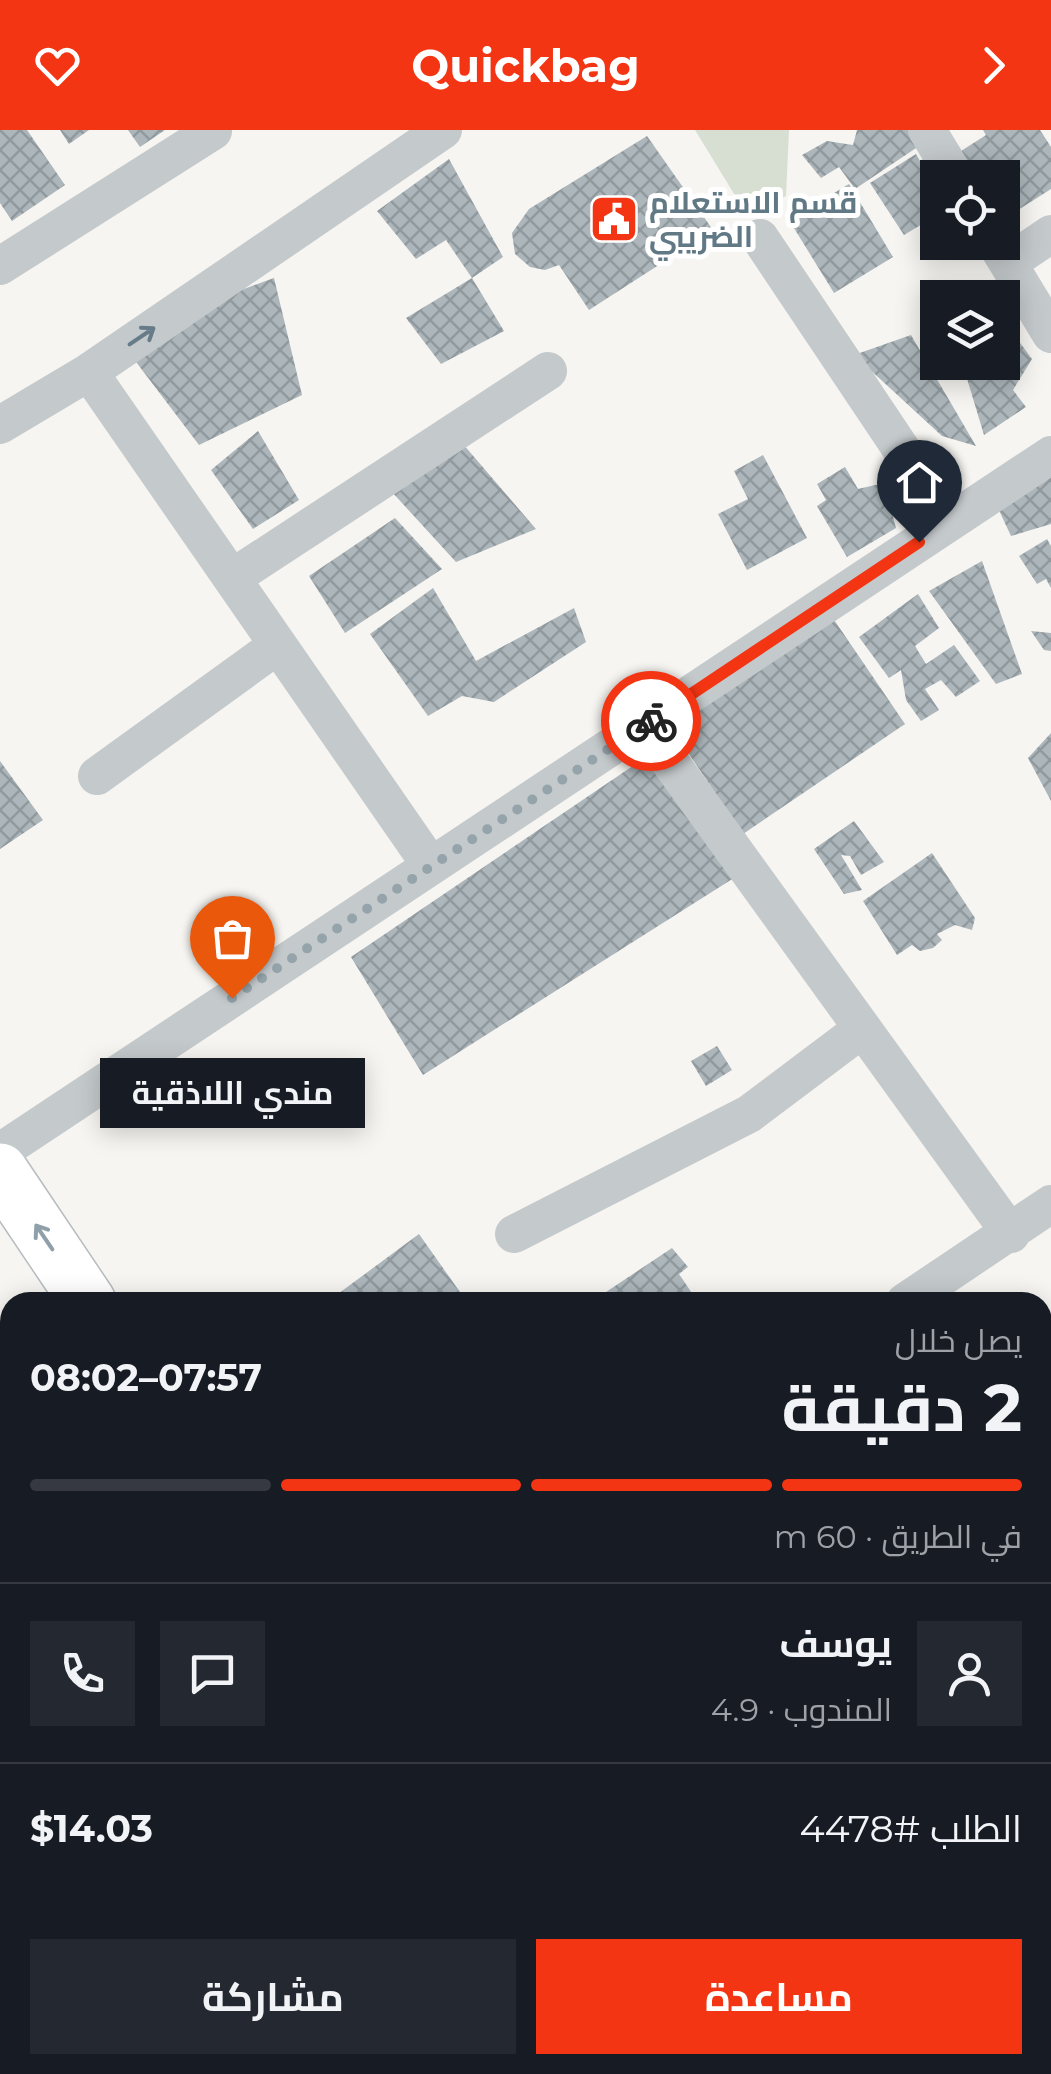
<!DOCTYPE html>
<html lang="ar">
<head>
<meta charset="utf-8">
<style>
  :root { --surface:#171b24; --page:#242831; --text:#f1f3f6; --muted:#9ea1a6; --line:#363941; --accent:#f33513 }
  body { margin:0; font-family:Montserrat,Cairo,sans-serif; background:var(--page); color:var(--text); direction:rtl; height:100vh; display:flex; flex-direction:column; font-size:38px; white-space:nowrap }
  * { box-sizing:border-box; margin:0 }
  p { font-size:32px; color:var(--muted) }
  .icon { flex:none; width:55px; height:55px; fill:none; stroke:currentColor; stroke-width:2; stroke-linecap:round; stroke-linejoin:round }
  .map { position:relative; flex:1; overflow:hidden; direction:ltr }
  .details { position:absolute; left:0px; top:1162px; width:1052px; height:782px; display:flex; flex-direction:column; background:var(--surface); border-radius:30px 30px 0 0; box-shadow:0 5px 25px #0003; direction:rtl }
  .details>* { flex:none }
  .fabs { position:absolute; left:920px; top:30px; display:grid; gap:20px }
  .fabs a { display:grid; place-items:center; width:100px; height:100px; border-radius:0px; background:var(--surface); box-shadow:0 5px 25px #0003; font-size:50px }
  .pin { position:absolute; display:grid; place-items:center; width:85px; height:85px; color:#fff; margin:-102px -42px; border-radius:50% 50% 50% 0; rotate:-45deg; box-shadow:0 0 10px #0007 }
  .pin .icon { rotate:45deg }
  .courier { position:absolute; display:grid; place-items:center; width:100px; height:100px; margin:-50px; border:8px solid #f33513; border-radius:50%; background:#fff; color:#222; box-shadow:0 2px 12px #0007 }
  .bubble { position:absolute; height:70px; border-radius:0px; background:var(--surface); box-shadow:0 5px 25px #0003; font-size:32px; font-weight:700; line-height:70px; text-align:center; direction:rtl }
  .headline em { font-style:normal; font-weight:700 }
  .headline div { display:flex; flex-direction:column-reverse }
  .headline { display:flex; align-items:center; justify-content:space-between; height:170px; padding:0 30px }
  h1 { font-size:65px; font-weight:700; line-height:75px }
  .bar { display:grid; grid-template-columns:repeat(4,1fr); gap:15px 10px; align-content:center; height:120px; padding:0 30px }
  .bar i { height:12px; border-radius:8px; background:var(--line) }
  .bar .active { background:var(--accent) }
  .bar p { grid-column:span 4 }
  .line { display:flex; align-items:center; gap:25px; padding:0 30px; border-top:2px solid var(--line) }
  .line div { flex:1 }
  .round { display:grid; place-items:center; flex:none; width:105px; height:105px; border-radius:0px; background:var(--page) }
  .action { display:flex; gap:20px; margin-top:auto; padding:20px 30px }
  .action a { flex:1; height:115px; border-radius:0px; background:var(--accent); color:#fff; font-size:40px; font-weight:700; line-height:115px; text-align:center }
  .action a+a { background:var(--page); color:var(--text) }
  header { display:flex; justify-content:space-between; align-items:center; height:130px; padding:0 30px; background:var(--accent); color:#fff; font-size:45px; font-weight:700 }
  .map>svg:first-child { display:block }
  .green { fill:#d7ded2 }
  .building { fill:url(#building-cross-hatch) }
  .lines { fill:none; stroke-linecap:round; stroke-linejoin:round }
  .secondary-casing { stroke:#b6bcc0; stroke-width:58 }
  .street { stroke:#c4c9cb; stroke-width:38 }
  .secondary { stroke:#fff; stroke-width:55 }
  .oneway { stroke:#667c88 }
  .oneway2 { stroke:#90a0aa }
  .done { stroke:#95a4ab; stroke-width:10; stroke-dasharray:0 18 }
  .route { stroke:#f33513; stroke-width:12 }
  .labels { text-anchor:middle; dominant-baseline:central; stroke-width:10; stroke-linejoin:round; paint-order:stroke }
  .poi-label { font-size:30px; font-weight:bold; fill:#617885; stroke:#fff; text-anchor:start }
</style>
</head>
<body>
<header><svg class="icon" aria-label="forward" viewBox="0 0 24 24"><path d="M9 5l7 7-7 7"/></svg>Quickbag<svg class="icon" aria-label="heart" viewBox="0 0 24 24"><path d="M12 20l-8-8c-3-5 5-10 8-4 3-6 11-1 8 4z"/></svg></header>
<div class="map">
<svg width="1051" height="1944" viewBox="0 0 1051 1944">
  <defs>
    <pattern id="building-cross-hatch" width="8" height="8" patternUnits="userSpaceOnUse" patternTransform="scale(2.5)"><rect width="8" height="8" fill="#adb7bb"/><path d="M0 0l8 8M0 8l8-8" fill="none" stroke="#909a9e"/></pattern>
  </defs>
  <rect width="100%" height="100%" fill="#f6f5f1"/>
  <path class="green" d="M 695,0 L 789,0 L 786,66 L 747,85 Z"/>
  <path class="building" d="M 0,0 L 27,0 L 65,55 L 12,91 L 0,73 Z
    M 60,0 L 89,0 L 69,14 Z
    M 128,0 L 165,0 L 140,17 Z
    M 857,0 L 908,0 L 928,10 L 855,59 L 839,37 L 821,48 L 802,25 L 827,11 L 853,15 Z
    M 983,0 L 1040,0 L 1051,17 L 1051,59 L 1002,90 L 1002,48 L 974,48 L 958,23 L 986,5 Z
    M 647,6 L 713,100 L 589,180 L 559,135 L 545,140 L 530,137 L 515,124 L 512,103 L 529,79 Z
    M 916,24 L 920,31 L 929,25 L 938,48 L 938,116 L 924,93 L 904,105 L 870,53 Z
    M 449,29 L 503,127 L 472,148 L 446,110 L 416,129 L 377,81 Z
    M 849,54 L 893,127 L 834,163 L 789,90 Z
    M 274,148 L 302,265 L 199,315 L 130,224 L 211,171 Z
    M 472,148 L 504,201 L 441,234 L 406,188 Z
    M 1002,188 L 1032,229 L 1013,260 L 1026,277 L 984,305 L 962,232 L 1002,232 Z
    M 911,205 L 976,316 L 942,306 L 854,225 Z
    M 258,301 L 299,370 L 253,399 L 211,340 Z
    M 463,314 L 536,399 L 456,432 L 391,361 Z
    M 763,325 L 807,408 L 747,440 L 718,384 L 748,369 L 734,341 Z
    M 845,337 L 858,359 L 884,353 L 896,398 L 847,427 L 817,376 L 826,370 L 817,354 Z
    M 1051,342 L 1051,394 L 1011,406 L 997,376 Z
    M 395,388 L 442,439 L 345,503 L 309,446 Z
    M 1047,409 L 1051,416 L 1051,458 L 1046,449 L 1037,454 L 1019,426 Z
    M 982,431 L 1022,544 L 996,554 L 929,461 Z
    M 433,458 L 476,531 L 574,478 L 586,512 L 494,572 L 462,566 L 428,586 L 370,504 Z
    M 918,464 L 939,498 L 915,516 L 926,534 L 954,515 L 980,551 L 956,567 L 941,550 L 925,559 L 939,580 L 921,591 L 906,570 L 901,540 L 889,548 L 859,507 Z
    M 826,478 L 905,594 L 743,704 L 676,605 L 682,576 Z
    M 1031,501 L 1051,503 L 1051,521 L 1044,520 Z
    M 1051,603 L 1051,671 L 1028,628 Z
    M 646,627 L 737,746 L 423,945 L 351,827 Z
    M 0,631 L 43,690 L 0,719 Z
    M 854,691 L 884,732 L 861,745 L 850,726 L 841,725 L 862,760 L 844,764 L 814,719 Z
    M 932,723 L 975,788 L 972,800 L 955,795 L 937,804 L 942,810 L 933,818 L 920,821 L 912,815 L 897,825 L 863,771 Z
    M 717,916 L 732,940 L 706,956 L 691,931 Z
    M 419,1104 L 467,1172 L 327,1172 Z
    M 672,1118 L 688,1137 L 679,1144 L 698,1172 L 591,1172 Z
    M 1042,1589 L 1051,1602 L 1051,1741 L 1042,1730 Z
    M 1042,1817 L 1051,1831 L 1051,1847 L 1042,1853 Z"/>
  <g class="lines">
    <g class="secondary-casing">
      <path id="secondary" d="M 0,1041 L 88,1172
        M 602,1935 L 608,1944"/>
    </g>
    <path class="street" d="M 927,0 L 956,48
      M 760,108 L 950,392
      M 995,112 L 1051,204
      M 1008,133 L 1051,104
      M 0,136 L 213,1
      M 89,242 L 431,736
      M 0,295 L 89,242 L 443,0
      M 232,448 L 548,241
      M 644,596 L 1011,1104
      M 97,646 L 278,515
      M 0,1022 L 1051,325
      M 514,1104 L 749,984 L 862,899
      M 905,1172 L 1051,1074
      M 1042,1539 L 1051,1552
      M 0,1759 L 10,1752
      M 113,1935 L 118,1944"/>
    <use href="#secondary" class="secondary"/>
  </g>
  <defs><path id="oneway-shaft" d="M-6 0H5M1.5-3L5.5 0L1.5 3" fill="none" stroke-width="1.6" stroke-linecap="round" stroke-linejoin="round" transform="scale(2.5)"/></defs>
  <use class="oneway" href="#oneway-shaft" transform="translate(142 206) rotate(-34)"/>
  <use class="oneway2" href="#oneway-shaft" transform="translate(44 1107) rotate(-124)"/>
  <g class="lines">
    <path class="done" d="M 232,868 L 651,591"/>
    <path class="route" d="M 651,591 L 919,412"/>
  </g>
  <defs>
    <g id="civic-square" transform="scale(2.5)"><rect x="-9" y="-9" width="18" height="18" rx="4" fill="#f33513" stroke="#fff"/><path d="M-.6-6.5H3V-4.5H.6V-3L4-1V1h2V6H-6V1h2V-1L-.6-3ZM-1.2 2.5V6h2.4V2.5Z" fill="#fff"/></g>
  </defs>
  <g fill-rule="evenodd">
    <use href="#civic-square" x="614" y="89"/>
  </g>
  <g class="labels">
    <g class="poi-label">
      <text x="649" y="72">قسم الاستعلام<tspan x="649" dy="34">الضريبي</tspan></text>
    </g>
  </g>
</svg>
<div class="fabs">
<a><svg class="icon" aria-label="locate" viewBox="0 0 24 24"><circle cx="12" cy="12" r="6"/><path d="M12 2v4M12 18v4M2 12h4M18 12h4"/></svg></a>
<a><svg class="icon" aria-label="layers" viewBox="0 0 24 24"><path d="M12 4l9 5-9 5-9-5zM3 14l9 5 9-5"/></svg></a>
</div>
<div class="pin" style="left:232px;top:868px;background:#ea580c"><svg class="icon" aria-label="bag" viewBox="0 0 24 24"><path d="M5 8h14l-1 12H6zM9 8a3 3 0 0 1 6 0"/></svg></div>
<div class="pin" style="left:919px;top:412px;background:#1f2937"><svg class="icon" aria-label="home" viewBox="0 0 24 24"><path d="M3 11l9-7 9 7M6 9v11h12V9"/></svg></div>
<div class="courier" style="left:651px;top:591px"><svg class="icon" aria-label="bike" viewBox="0 0 24 24"><circle cx="6" cy="16" r="4"/><circle cx="18" cy="16" r="4"/><path d="M6 16l4-8h5l3 8M10 8l3 8H6M13 5h3"/></svg></div>
<div class="bubble" style="left:100px;top:928px;width:265px">مندي اللاذقية</div>
<section class="details">
<div class="headline"><div><h1>2 دقيقة</h1><p>يصل خلال</p></div><em>07:57–08:02</em></div>
<div class="bar"><i class="active"></i><i class="active"></i><i class="active"></i><i></i><p>في الطريق · 60 m</p></div>
<div class="line" style="height:180px"><a class="round"><svg class="icon" aria-label="person" viewBox="0 0 24 24"><circle cx="12" cy="8" r="4"/><path d="M4 21q1-7 8-7t8 7"/></svg></a><div><b>يوسف</b><p>المندوب · 4.9</p></div><a class="round"><svg class="icon" aria-label="chat" viewBox="0 0 24 24"><path d="M4 5h16v11H9l-5 4z"/></svg></a><a class="round"><svg class="icon" aria-label="phone" viewBox="0 0 24 24"><path d="M5 4h4l2 5-3 2q2 4 5 5l2-3 5 2v4C11 20 4 13 5 4z"/></svg></a></div>
<div class="line" style="height:130px"><div>الطلب #4478</div><b>$14.03</b></div>
<div class="action"><a>مساعدة</a><a>مشاركة</a></div>
</section>
</div>
</body>
</html>
